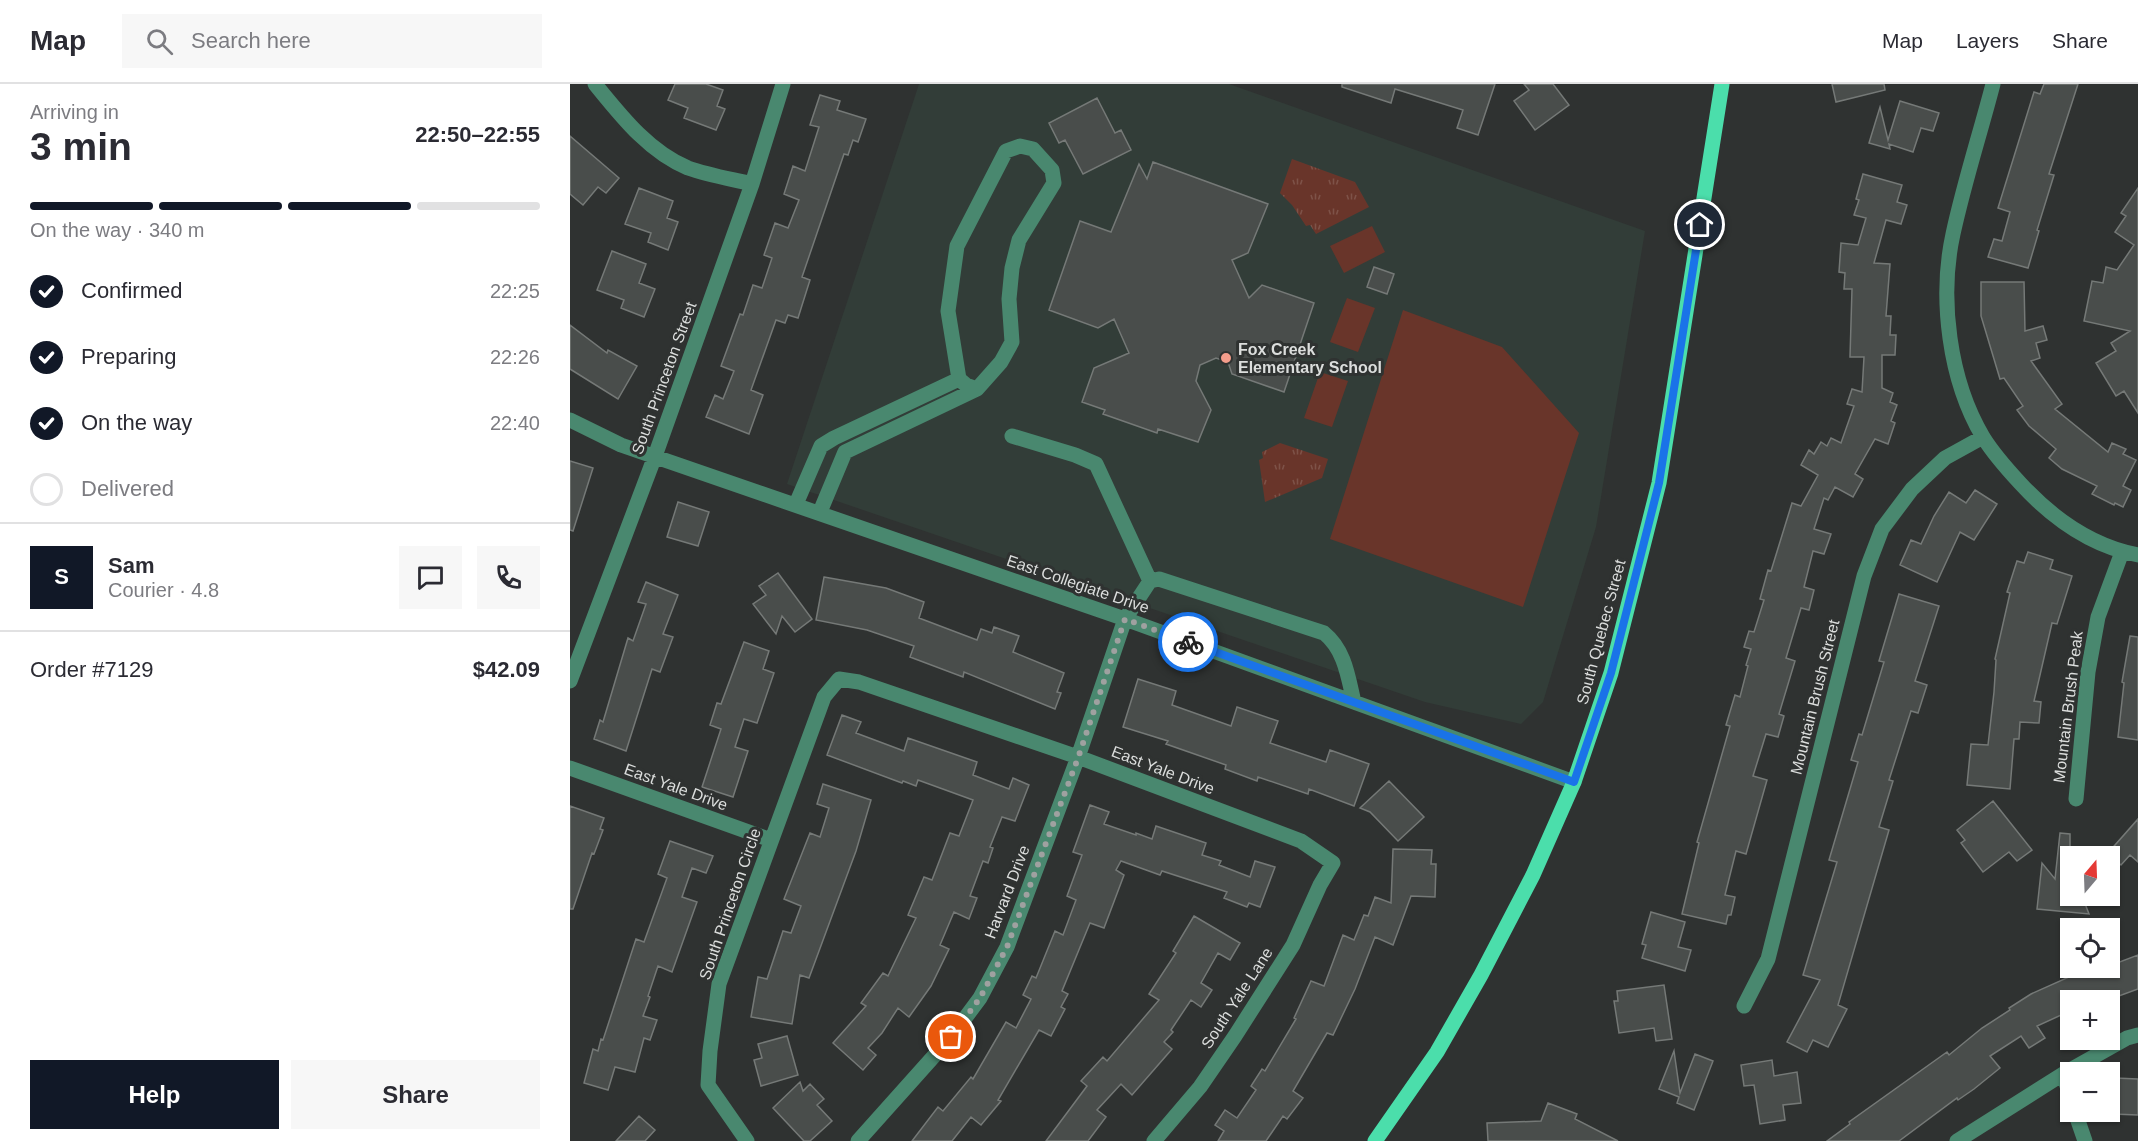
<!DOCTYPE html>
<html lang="en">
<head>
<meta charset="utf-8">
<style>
  :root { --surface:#fff; --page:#f7f7f7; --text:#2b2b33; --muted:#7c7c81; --line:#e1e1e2; --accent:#111827 }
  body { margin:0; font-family:Helvetica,sans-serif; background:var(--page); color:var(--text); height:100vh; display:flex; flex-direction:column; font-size:22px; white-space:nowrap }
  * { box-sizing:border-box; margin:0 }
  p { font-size:20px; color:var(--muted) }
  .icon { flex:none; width:33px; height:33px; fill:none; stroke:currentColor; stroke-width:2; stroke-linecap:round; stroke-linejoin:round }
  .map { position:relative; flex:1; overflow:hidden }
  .details { display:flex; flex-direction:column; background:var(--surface); width:570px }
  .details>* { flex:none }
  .needle { width:39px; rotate:19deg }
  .fabs { position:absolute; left:1490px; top:762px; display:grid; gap:12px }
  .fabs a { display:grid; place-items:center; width:60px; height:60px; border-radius:0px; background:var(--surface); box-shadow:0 2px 4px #0004; font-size:30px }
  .pin { position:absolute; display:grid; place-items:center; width:51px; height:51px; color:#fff; margin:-26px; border:3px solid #fff; border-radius:50%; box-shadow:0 2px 6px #0007 }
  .courier { position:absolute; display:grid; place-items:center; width:60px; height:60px; margin:-30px; border:4px solid #1a73e8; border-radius:50%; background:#fff; color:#222; box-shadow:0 2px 8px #0007 }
  .overview em { font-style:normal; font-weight:800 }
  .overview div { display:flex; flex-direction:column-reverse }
  .overview { display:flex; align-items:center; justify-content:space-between; height:102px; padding:0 30px }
  h1 { font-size:39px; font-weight:800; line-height:45px }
  .bar { display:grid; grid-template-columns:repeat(4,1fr); gap:9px 6px; align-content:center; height:72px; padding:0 30px }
  .bar i { height:8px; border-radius:4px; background:var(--line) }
  .bar .active { background:var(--accent) }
  .bar p { grid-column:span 4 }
  .line { display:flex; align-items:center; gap:15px; padding:0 30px; border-top:2px solid var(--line) }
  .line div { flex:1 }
  .round { display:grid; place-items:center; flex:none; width:63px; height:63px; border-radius:0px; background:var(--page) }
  ol { padding:0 30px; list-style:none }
  li { display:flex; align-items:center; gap:18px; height:66px }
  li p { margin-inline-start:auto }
  li .icon { padding:6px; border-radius:50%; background:var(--accent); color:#fff; stroke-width:4 }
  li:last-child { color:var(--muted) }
  li i { width:33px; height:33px; border:3px solid var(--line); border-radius:50% }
  .action { display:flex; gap:12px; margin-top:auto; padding:12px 30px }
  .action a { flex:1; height:69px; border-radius:0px; background:var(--accent); color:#fff; font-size:24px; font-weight:800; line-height:69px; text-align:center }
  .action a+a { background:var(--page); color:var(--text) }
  header { display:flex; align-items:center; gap:36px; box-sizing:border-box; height:84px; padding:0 30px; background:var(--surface); border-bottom:2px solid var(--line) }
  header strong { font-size:28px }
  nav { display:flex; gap:33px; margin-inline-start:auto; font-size:21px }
  .search { width:420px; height:54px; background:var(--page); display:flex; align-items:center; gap:15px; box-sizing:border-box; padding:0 21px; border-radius:0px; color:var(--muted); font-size:22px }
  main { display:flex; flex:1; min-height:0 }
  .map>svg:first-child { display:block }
  .built { fill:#323d38 }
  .grass { fill:#69352a }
  .park { fill:url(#park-tufts) }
  .building { fill:#494d4b; stroke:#757977; stroke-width:1.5 }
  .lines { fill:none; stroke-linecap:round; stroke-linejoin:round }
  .minor { stroke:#49886f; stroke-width:15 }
  .major { stroke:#4bdeab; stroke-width:15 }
  .done { stroke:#9fa1a0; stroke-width:6; stroke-dasharray:0 10.8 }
  .route { stroke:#1a73e8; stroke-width:8 }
  .poi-dot { fill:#f49d8b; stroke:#2f3231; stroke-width:2 }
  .labels { text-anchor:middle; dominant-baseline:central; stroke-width:6; stroke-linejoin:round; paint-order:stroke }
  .poi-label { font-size:16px; font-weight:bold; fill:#dbdddc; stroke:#2f3231; text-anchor:start }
  .street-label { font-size:16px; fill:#dbdddc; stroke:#2f3231 }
</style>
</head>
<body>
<header>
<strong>Map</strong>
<div class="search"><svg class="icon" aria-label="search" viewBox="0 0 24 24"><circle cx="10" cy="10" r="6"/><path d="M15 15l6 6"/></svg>Search here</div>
<nav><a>Map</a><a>Layers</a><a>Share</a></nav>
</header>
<main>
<section class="details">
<div class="overview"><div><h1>3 min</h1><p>Arriving in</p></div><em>22:50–22:55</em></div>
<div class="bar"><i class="active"></i><i class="active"></i><i class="active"></i><i></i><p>On the way · 340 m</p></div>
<ol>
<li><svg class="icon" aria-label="check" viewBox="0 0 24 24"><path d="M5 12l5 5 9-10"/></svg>Confirmed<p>22:25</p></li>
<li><svg class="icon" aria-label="check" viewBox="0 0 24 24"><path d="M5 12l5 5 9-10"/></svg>Preparing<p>22:26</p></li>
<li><svg class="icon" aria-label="check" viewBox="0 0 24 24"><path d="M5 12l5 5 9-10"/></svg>On the way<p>22:40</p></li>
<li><i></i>Delivered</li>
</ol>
<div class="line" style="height:108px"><b class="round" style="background:var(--accent);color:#fff">S</b><div><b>Sam</b><p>Courier · 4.8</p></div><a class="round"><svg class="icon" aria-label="chat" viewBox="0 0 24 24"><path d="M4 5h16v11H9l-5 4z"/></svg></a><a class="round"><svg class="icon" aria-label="phone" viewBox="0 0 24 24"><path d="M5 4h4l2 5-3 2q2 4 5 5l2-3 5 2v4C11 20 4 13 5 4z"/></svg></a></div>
<div class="line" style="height:78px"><div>Order #7129</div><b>$42.09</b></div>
<div class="action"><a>Help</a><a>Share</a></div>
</section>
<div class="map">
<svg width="1568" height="1057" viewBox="0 0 1568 1057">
  <defs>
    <pattern id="park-tufts" width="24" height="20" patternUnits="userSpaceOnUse" patternTransform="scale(1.5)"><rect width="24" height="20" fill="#69352a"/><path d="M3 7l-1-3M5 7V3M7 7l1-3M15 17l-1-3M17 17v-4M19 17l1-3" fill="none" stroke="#7e5248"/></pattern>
  </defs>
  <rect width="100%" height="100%" fill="#2f3231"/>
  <path class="built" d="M 349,0 L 659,0 L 1075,147 L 1026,443 L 973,618 L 951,640 L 855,618 L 217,400 Z"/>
  <path class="grass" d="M 802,142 L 815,168 L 774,189 L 760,162 Z
    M 777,214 L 805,224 L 788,268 L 760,258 Z
    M 833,226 L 932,263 L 1009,349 L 953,523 L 760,455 Z
    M 750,288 L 778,297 L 762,343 L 734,334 Z"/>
  <path class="park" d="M 722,75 L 785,98 L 799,123 L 746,150 L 740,141 L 736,142 L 722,121 L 710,109 Z
    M 710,359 L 758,375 L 752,394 L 695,418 L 689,376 L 693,374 L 692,368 Z"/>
  <path class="building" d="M 105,0 L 136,0 L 153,6 L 147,22 L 155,25 L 146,46 L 114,34 L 118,24 L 98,16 Z
    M 772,0 L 925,0 L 908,51 L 887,44 L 893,26 L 825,5 L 821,19 L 772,3 Z
    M 954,0 L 983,0 L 999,21 L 965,46 L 944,17 L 959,6 Z
    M 1262,0 L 1314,0 L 1315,6 L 1266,18 Z
    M 1474,0 L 1508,0 L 1479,90 L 1484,91 L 1467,146 L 1469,147 L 1458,184 L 1418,173 L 1424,155 L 1432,157 L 1440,128 L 1428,124 L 1464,8 L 1470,10 Z
    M 250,11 L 270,17 L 267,26 L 296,35 L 288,58 L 283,56 L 278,71 L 274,70 L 232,193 L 240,196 L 228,234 L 218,231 L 215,239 L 206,236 L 181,306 L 193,311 L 179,350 L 136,333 L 145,311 L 153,315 L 164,287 L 151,282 L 170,230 L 173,231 L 183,201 L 192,204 L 202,174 L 194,171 L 205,139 L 218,144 L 229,116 L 214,110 L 223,82 L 235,87 L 249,43 L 240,41 Z
    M 527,14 L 545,49 L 551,46 L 561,66 L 513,90 L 495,56 L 489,59 L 479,39 Z
    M 1330,17 L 1369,29 L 1363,47 L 1351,44 L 1343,68 L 1319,60 L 1320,65 L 1299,59 L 1310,23 L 1318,56 Z
    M 0,52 L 49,94 L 36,109 L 28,103 L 13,121 L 0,110 Z
    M 583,78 L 698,120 L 678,169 L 662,176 L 679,214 L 692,201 L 744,219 L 714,308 L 662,290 L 658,278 L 646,274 L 630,281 L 626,297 L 641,326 L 628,358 L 588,345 L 587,349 L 533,330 L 535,326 L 512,318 L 524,284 L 559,269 L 544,235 L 528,244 L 479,226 L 510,137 L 541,148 L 569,80 L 577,95 Z
    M 1293,90 L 1332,101 L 1327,118 L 1337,121 L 1331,140 L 1316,136 L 1304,179 L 1320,180 L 1316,232 L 1321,232 L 1320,251 L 1326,251 L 1325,271 L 1312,271 L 1312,304 L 1323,309 L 1320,318 L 1327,321 L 1321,337 L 1325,339 L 1318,360 L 1305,355 L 1285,390 L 1293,395 L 1283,413 L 1265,403 L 1258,416 L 1254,414 L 1244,445 L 1261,450 L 1254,470 L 1243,467 L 1234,503 L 1244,506 L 1239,526 L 1231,524 L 1216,574 L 1225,577 L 1209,630 L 1214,632 L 1208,653 L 1196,650 L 1183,692 L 1197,696 L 1176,770 L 1166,767 L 1155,811 L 1165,813 L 1161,831 L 1158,831 L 1156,840 L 1112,830 L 1129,759 L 1127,758 L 1160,642 L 1156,641 L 1165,611 L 1170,613 L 1178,582 L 1176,581 L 1181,565 L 1174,563 L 1179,547 L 1184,548 L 1194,516 L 1190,515 L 1198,486 L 1201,487 L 1222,419 L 1231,422 L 1248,391 L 1231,381 L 1239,366 L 1244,370 L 1251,358 L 1257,362 L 1261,354 L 1271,359 L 1284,322 L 1277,320 L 1282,305 L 1292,308 L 1294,273 L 1280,273 L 1282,205 L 1274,205 L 1275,189 L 1269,188 L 1271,159 L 1288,161 L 1296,134 L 1284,131 L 1289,116 L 1286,115 Z
    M 69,104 L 103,117 L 97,134 L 108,138 L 98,166 L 78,158 L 81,149 L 55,140 Z
    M 1568,104 L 1568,329 L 1554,307 L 1546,312 L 1526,279 L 1546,267 L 1541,259 L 1560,247 L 1514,237 L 1522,197 L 1533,199 L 1536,183 L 1547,186 L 1564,161 L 1545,148 L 1556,132 L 1551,129 Z
    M 42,167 L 76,180 L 69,199 L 85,205 L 74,233 L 51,224 L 54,216 L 27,206 Z
    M 804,183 L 824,190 L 817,210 L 797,203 Z
    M 1411,198 L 1454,198 L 1455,247 L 1473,242 L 1477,256 L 1466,259 L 1470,274 L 1461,277 L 1492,320 L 1485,325 L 1538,368 L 1542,359 L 1556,365 L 1553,370 L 1566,376 L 1553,402 L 1561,406 L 1553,423 L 1545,419 L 1544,421 L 1522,410 L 1527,402 L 1492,385 L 1479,374 L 1486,365 L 1459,342 L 1447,326 L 1453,322 L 1434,294 L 1430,295 L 1411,232 Z
    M 0,241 L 37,269 L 38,266 L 67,282 L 48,315 L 0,285 Z
    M 0,377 L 23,384 L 3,447 L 0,446 Z
    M 1405,406 L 1427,420 L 1404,456 L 1390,448 L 1367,498 L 1330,481 L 1341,456 L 1351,460 L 1364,432 L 1379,408 L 1396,419 Z
    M 108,418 L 139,428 L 128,462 L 97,453 Z
    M 1458,468 L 1483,476 L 1480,485 L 1502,492 L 1487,540 L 1482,539 L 1464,617 L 1471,618 L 1469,639 L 1450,638 L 1449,655 L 1444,655 L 1440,705 L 1397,701 L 1401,660 L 1418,661 L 1424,608 L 1426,576 L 1425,575 L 1440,509 L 1437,508 L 1447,477 L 1454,479 Z
    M 208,489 L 242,535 L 225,548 L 212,532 L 206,550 L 183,520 L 196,511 L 189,502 Z
    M 254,493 L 316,504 L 354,518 L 349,534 L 407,556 L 411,545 L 422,549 L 424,543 L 449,552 L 443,568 L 494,589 L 487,608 L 491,609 L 485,625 L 394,588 L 393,593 L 340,573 L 344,562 L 297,546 L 246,536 Z
    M 76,498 L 108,511 L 93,550 L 103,553 L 90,588 L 82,585 L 56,667 L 24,655 L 30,636 L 33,638 L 58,554 L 63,557 L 76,520 L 68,518 Z
    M 1329,510 L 1369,522 L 1345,597 L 1357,601 L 1348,629 L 1341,627 L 1319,696 L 1323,697 L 1309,743 L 1319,746 L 1268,921 L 1277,925 L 1258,963 L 1243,956 L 1237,968 L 1217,958 L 1250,896 L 1233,891 L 1267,778 L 1259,776 L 1288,678 L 1281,676 L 1289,650 L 1292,651 L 1314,578 L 1309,577 Z
    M 1560,552 L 1568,553 L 1568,656 L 1548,653 L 1554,599 L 1552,598 Z
    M 174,558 L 199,567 L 193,585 L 204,589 L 187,639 L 174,635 L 165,663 L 178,667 L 163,713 L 132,703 L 151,645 L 140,641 L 147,619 L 151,620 Z
    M 568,595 L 606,607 L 602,621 L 661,642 L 667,623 L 708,637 L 700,659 L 756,678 L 760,666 L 799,680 L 784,722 L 739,705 L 738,710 L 688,693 L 687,697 L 655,685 L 656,681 L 596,660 L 598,657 L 553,643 Z
    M 272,631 L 291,638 L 286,649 L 334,667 L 338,654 L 407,678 L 403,691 L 439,705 L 443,694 L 459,701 L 445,737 L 432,733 L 420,763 L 423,764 L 418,779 L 413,777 L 400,812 L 407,814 L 399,835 L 384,828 L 370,861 L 379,865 L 361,902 L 339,933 L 328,924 L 312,949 L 298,964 L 306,971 L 293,986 L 263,959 L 296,922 L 291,919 L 313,889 L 318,892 L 346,834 L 338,831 L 354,793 L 362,796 L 380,749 L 389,752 L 403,716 L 348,696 L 346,702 L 333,697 L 332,699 L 257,671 Z
    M 819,697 L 854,733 L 828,757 L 800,728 L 790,724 Z
    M 253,700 L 301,716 L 286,767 L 239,894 L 230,891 L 222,940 L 181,933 L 188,893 L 197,895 L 213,847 L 221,849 L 231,822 L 214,815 L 240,749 L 250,753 L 259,724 L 247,720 Z
    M 1423,717 L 1462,766 L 1447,777 L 1439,768 L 1413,788 L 1391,759 L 1395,756 L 1387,746 Z
    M 520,721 L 539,728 L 534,740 L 566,751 L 566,749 L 582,755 L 586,742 L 636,759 L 632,771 L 651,777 L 649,781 L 680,793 L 685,777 L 705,783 L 690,823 L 679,819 L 677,823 L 654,814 L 657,808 L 592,787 L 590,791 L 551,777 L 546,786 L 554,791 L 534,844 L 520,839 L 492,907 L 498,910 L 491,923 L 495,925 L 481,952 L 469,946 L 428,1016 L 431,1017 L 411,1041 L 401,1033 L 382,1057 L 342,1057 L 368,1023 L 373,1027 L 401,993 L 403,995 L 436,938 L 446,944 L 461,915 L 453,911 L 462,892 L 466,894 L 485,847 L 493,851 L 506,816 L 497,812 L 512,771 L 503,768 Z
    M 0,722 L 34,734 L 30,745 L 33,746 L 24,770 L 22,769 L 3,825 L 0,825 Z
    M 1568,735 L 1568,778 L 1560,771 L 1551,781 L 1538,769 Z
    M 1490,749 L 1500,750 L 1500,812 L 1512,812 L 1519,830 L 1467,825 L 1472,779 L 1485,795 Z
    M 100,757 L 143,772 L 136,789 L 122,784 L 112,813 L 127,818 L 102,888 L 88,882 L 78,912 L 80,913 L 73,932 L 87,936 L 80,956 L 74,954 L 65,988 L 45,983 L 38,1006 L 14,999 L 23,965 L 28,967 L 31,955 L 33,956 L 66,855 L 74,858 L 97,794 L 88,790 Z
    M 823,765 L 862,766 L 861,780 L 866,780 L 865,813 L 841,812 L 823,861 L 805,853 L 785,905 L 763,951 L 757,949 L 723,1007 L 733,1014 L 717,1035 L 713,1032 L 696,1057 L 648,1057 L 654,1047 L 645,1041 L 655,1026 L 667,1034 L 686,1006 L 681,1002 L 692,985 L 695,987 L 726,935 L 724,934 L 741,897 L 754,902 L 773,851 L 784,856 L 794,831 L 798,832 L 805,813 L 821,819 Z
    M 1081,828 L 1115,838 L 1108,863 L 1121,866 L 1115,887 L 1072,874 L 1076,861 L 1072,860 Z
    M 624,832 L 670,859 L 660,876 L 648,869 L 631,899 L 642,906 L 631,923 L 621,916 L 601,946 L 603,948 L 594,958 L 602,965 L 562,1011 L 551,1000 L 527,1026 L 536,1033 L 518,1057 L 476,1057 L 517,1002 L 511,997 L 533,973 L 537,977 L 589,916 L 579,910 L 606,869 L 603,867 Z
    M 1568,871 L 1568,905 L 1538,916 L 1500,916 L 1500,927 L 1467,942 L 1475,954 L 1459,964 L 1451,952 L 1420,972 L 1430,984 L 1404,1005 L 1388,1016 L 1387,1014 L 1329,1057 L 1257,1057 L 1280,1040 L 1279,1038 L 1377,968 L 1379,971 L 1412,944 L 1440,926 L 1439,924 L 1461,910 L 1519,884 L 1539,884 L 1539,882 Z
    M 1094,901 L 1102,955 L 1086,957 L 1084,944 L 1049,949 L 1044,917 L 1048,917 L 1047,907 Z
    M 217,952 L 228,991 L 191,1002 L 184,976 L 192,974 L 188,960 Z
    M 1104,967 L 1110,1009 L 1125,970 L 1143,977 L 1124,1026 L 1107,1019 L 1109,1013 L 1089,1005 Z
    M 1202,976 L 1204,992 L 1227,988 L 1231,1019 L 1213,1021 L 1215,1036 L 1190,1040 L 1184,1001 L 1174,1002 L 1171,981 Z
    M 1545,994 L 1568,995 L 1568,1031 L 1543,1030 Z
    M 230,998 L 233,1007 L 240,1000 L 254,1015 L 247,1021 L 262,1037 L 240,1057 L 234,1057 L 203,1024 Z
    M 978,1019 L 1007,1030 L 1005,1035 L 1048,1057 L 918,1057 L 917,1039 L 971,1037 Z
    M 69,1032 L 85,1046 L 75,1057 L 46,1057 Z"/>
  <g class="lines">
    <path class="minor" d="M 25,0 C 51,32 79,68 118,84 C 138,91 161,95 182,100
      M 1423,0 C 1410,50 1394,99 1383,150 C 1369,214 1379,296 1413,353 C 1423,369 1437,385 1450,399 C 1482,434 1521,462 1568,471
      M 0,336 L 51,361 L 555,535 L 1004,698
      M 442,352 L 505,371 L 526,380 L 580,497
      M 226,420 L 251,362 L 264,354 L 389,295
      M 250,428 L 275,368 L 407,305 L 431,278 L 442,258 L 439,215 L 442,184 L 449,156 L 484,99 L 482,86 L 463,65 L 450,62 L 436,67 L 387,162 L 378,227 L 389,295 L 396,301 L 407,305
      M 0,597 L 85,372 L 182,100 L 213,0
      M 0,684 L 201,756
      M 1506,715 L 1518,588 L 1528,533 L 1552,468
      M 1174,922 L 1198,875 L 1294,492 L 1312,445 L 1342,405 L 1375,374 L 1413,353
      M 1493,990 L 1500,1011
      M 1505,1028 L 1515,1057
      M 177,1057 L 138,1001 L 140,967 L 149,900 L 254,613 L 269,595 L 289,598 L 508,673 L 731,757 L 763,779 L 750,801 L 723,861 L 665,952 L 630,1003 L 584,1057
      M 288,1057 L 381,953 L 410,914 L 437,863 L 508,673 L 555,535 L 580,497 L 589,495 L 754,549 C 775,566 778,593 784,618
      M 1387,1057 L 1493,990 L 1557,954 L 1568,951"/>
    <path class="major" d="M 805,1057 L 867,968 L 911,891 L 963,791 L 1004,698 L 1041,589 L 1089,399 L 1152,0"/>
  </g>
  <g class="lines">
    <path class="done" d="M 381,953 L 410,914 L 437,863 L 508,674 L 555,535 L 618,558"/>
    <path class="route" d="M 618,558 L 1004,698 L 1041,589 L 1089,399 L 1130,141"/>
  </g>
  <circle class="poi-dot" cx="656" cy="274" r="6"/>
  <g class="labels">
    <g class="poi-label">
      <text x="668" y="265">Fox Creek<tspan x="668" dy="18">Elementary School</tspan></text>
    </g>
    <g class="street-label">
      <text transform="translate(94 294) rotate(-70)">South Princeton Street</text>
      <text transform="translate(508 500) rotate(19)">East Collegiate Drive</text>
      <text transform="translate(1031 548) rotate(-75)">South Quebec Street</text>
      <text transform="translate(1245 613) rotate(-76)">Mountain Brush Street</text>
      <text transform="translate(1498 623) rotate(-83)">Mountain Brush Peak</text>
      <text transform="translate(593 686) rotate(21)">East Yale Drive</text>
      <text transform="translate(106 703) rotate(20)">East Yale Drive</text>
      <text transform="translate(437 808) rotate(-69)">Harvard Drive</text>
      <text transform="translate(160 820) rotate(-71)">South Princeton Circle</text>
      <text transform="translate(667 914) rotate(-57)">South Yale Lane</text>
    </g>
  </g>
</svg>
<div class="fabs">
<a><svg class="needle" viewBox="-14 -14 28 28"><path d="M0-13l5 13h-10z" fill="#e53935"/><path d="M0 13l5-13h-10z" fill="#7c7c81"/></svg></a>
<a><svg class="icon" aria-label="locate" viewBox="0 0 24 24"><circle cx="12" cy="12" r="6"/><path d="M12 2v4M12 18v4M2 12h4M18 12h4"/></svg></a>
<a>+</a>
<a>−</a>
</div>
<div class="pin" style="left:381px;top:953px;background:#ea580c"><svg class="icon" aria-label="bag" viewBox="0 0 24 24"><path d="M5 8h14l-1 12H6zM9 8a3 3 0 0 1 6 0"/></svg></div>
<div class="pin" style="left:1130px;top:141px;background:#1f2937"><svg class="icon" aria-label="home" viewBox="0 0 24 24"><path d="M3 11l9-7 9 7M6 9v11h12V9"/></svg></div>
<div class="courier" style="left:618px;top:558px"><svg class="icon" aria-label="bike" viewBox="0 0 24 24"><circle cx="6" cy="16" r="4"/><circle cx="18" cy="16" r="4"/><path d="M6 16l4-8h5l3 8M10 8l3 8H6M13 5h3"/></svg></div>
</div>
</main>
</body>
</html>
